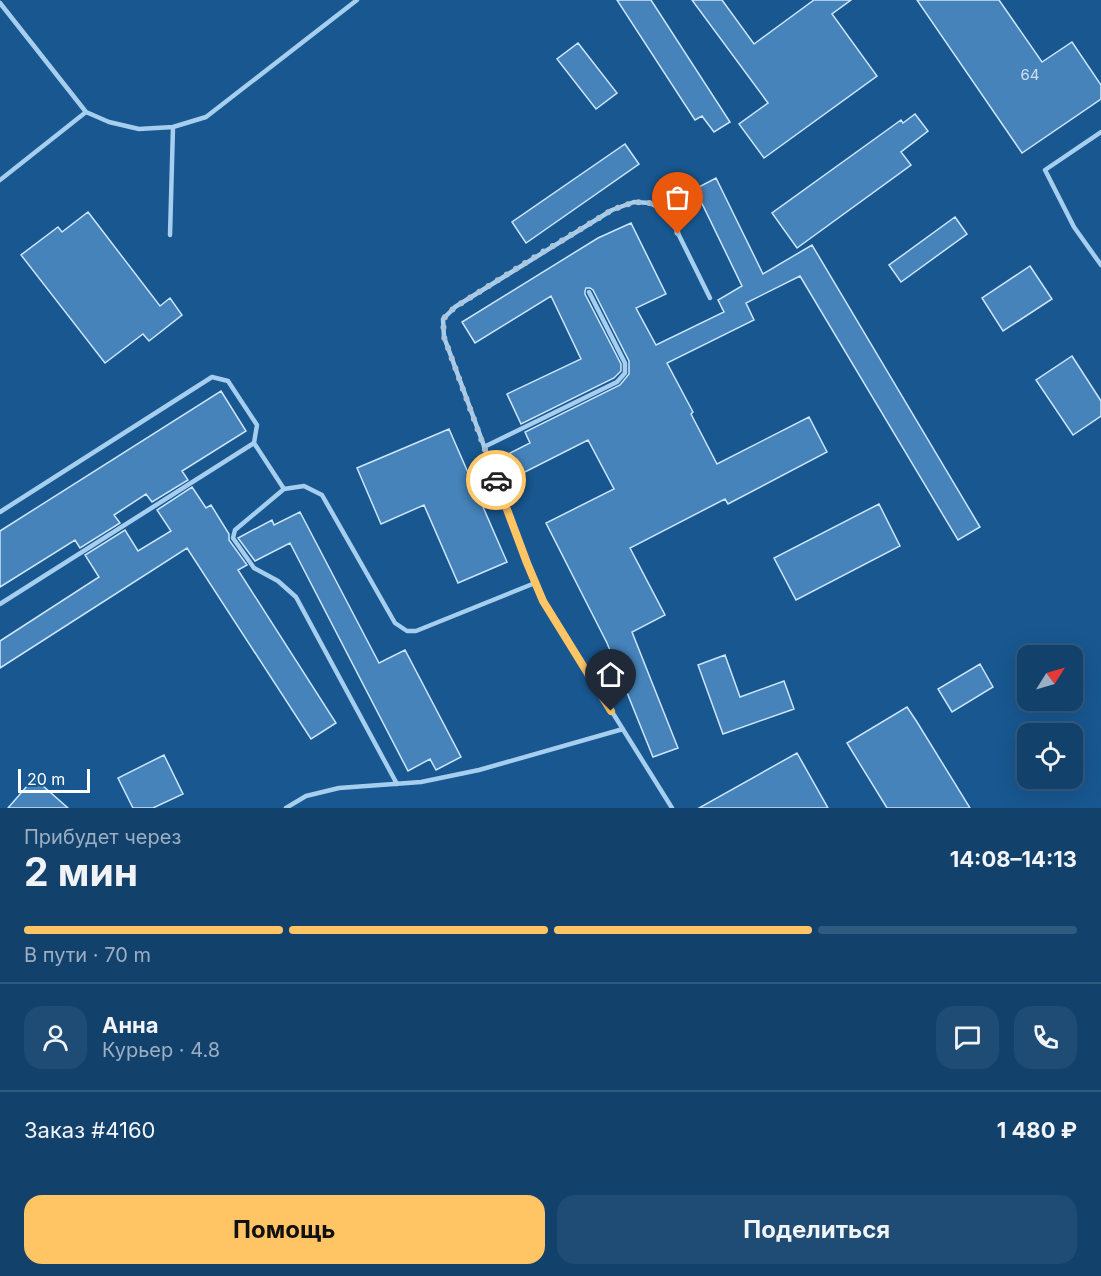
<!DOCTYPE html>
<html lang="ru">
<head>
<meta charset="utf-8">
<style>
  :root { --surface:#12416c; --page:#1f4c74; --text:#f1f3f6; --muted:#9cafc2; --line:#315a7f; --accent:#ffc565 }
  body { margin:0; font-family:Inter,sans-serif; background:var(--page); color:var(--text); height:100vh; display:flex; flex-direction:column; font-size:22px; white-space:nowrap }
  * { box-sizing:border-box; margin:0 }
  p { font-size:20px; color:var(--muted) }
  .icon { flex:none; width:33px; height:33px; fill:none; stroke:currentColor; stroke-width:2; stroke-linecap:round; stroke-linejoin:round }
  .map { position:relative; height:808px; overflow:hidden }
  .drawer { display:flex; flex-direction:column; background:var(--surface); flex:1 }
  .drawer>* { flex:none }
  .needle { width:39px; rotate:53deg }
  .buttons { position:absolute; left:1017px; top:645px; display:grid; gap:12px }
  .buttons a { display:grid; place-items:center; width:66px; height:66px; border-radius:12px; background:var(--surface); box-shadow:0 6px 24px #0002,0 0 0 2px var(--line); font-size:30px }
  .scale { position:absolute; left:18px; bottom:15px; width:72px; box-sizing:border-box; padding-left:6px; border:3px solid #fff; border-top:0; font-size:16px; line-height:21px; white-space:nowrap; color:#fff; -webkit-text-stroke:4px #185790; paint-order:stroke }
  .pin { position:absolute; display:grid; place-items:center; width:51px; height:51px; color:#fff; margin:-62px -26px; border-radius:50% 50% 50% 0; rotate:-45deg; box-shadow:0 0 6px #0007 }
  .pin .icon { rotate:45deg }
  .courier { position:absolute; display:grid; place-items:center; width:60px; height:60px; margin:-30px; border:4px solid #ffc565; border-radius:50%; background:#fff; color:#222; box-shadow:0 2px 8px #0007 }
  .overview em { font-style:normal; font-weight:700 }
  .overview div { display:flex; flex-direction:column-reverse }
  .overview { display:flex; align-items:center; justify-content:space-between; height:102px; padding:0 24px }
  h1 { font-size:39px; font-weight:700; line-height:45px }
  .bar { display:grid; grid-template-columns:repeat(4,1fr); gap:9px 6px; align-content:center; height:72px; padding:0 24px }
  .bar i { height:8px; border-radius:4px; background:var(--line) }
  .bar .on { background:var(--accent) }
  .bar p { grid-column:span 4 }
  .line { display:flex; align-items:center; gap:15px; padding:0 24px; border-top:2px solid var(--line) }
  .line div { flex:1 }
  .round { display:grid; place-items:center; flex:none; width:63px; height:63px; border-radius:18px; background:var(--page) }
  .primary-button { display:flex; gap:12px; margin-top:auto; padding:12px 24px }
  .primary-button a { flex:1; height:69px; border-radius:18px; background:var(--accent); color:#111; font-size:24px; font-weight:700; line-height:69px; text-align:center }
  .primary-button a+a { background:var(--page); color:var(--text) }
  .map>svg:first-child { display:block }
  .building { fill:#4583ba; stroke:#cde6fb; stroke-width:1.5 }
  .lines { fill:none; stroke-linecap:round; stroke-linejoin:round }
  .service { stroke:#a6ceef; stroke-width:4.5 }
  .done { stroke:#aec4d8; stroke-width:6; stroke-dasharray:0 10.8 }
  .route { stroke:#ffc565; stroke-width:8 }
  .labels { text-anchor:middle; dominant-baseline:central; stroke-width:4.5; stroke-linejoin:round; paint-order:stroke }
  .number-label { font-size:15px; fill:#d0e0ee }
</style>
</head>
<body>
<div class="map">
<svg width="1101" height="808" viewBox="0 0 1101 808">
  <rect width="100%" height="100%" fill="#185790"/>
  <path class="building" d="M 617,0 L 651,0 L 730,122 L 714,132 L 702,116 L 695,120 Z
    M 692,0 L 722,0 L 754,44 L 814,0 L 851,0 L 832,14 L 877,76 L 764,158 L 739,124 L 768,103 Z
    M 917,0 L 999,0 L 1042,62 L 1072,42 L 1101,85 L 1101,99 L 1022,153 Z
    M 578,43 L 617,93 L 596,109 L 557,59 Z
    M 915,114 L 928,131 L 901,152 L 911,165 L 797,248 L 772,213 L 901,120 L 903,123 Z
    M 625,144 L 639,164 L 526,243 L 512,222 Z
    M 716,178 L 763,274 L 812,245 L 980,527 L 958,540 L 800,276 L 746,303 L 754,320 L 667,363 L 693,412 L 691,414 L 717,464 L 809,417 L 827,452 L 728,504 L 725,499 L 630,548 L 665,615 L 632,632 L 678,748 L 653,757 L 607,643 L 546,523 L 614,489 L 588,440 L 521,474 L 510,453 L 530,443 L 525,432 L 620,385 L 629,374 L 629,361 L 593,290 L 590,288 L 586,288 L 585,291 L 585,294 L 621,364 L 621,371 L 614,378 L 521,424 L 507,394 L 581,359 L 551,296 L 475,343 L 462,322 L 598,238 L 631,223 L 666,294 L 636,308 L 656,345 L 724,312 L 718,300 L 742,286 L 695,189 Z
    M 88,212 L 160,306 L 170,298 L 182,315 L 149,341 L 143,334 L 105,363 L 21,255 L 58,227 L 62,232 Z
    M 955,217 L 967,234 L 901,282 L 889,265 Z
    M 1030,266 L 1052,299 L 1003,331 L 982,298 Z
    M 1072,356 L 1101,401 L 1101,416 L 1073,435 L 1036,380 Z
    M 221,391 L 246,431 L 182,471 L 188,480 L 152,502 L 146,494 L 114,515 L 120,523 L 80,548 L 75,540 L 0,587 L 0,531 Z
    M 449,429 L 507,562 L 458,583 L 424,505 L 381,524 L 357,468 Z
    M 192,487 L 206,508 L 211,505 L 229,534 L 229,540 L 247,565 L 238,570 L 336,723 L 311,739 L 187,548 L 0,668 L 0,641 L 99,577 L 85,555 L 125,530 L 138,551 L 171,531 L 157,510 Z
    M 879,504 L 900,546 L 796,600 L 774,558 Z
    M 300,512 L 379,663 L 405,650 L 461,757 L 436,770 L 430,759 L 408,771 L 290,543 L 255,561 L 238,538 L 272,520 L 274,525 Z
    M 725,655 L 740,697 L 784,681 L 794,709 L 723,734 L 698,665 Z
    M 980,664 L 993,687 L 952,712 L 938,689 Z
    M 907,707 L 917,722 L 970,808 L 887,808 L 847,743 Z
    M 797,753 L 828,808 L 699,808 Z
    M 164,755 L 183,794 L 153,808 L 133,808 L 118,778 Z
    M 34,778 L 68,808 L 8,808 Z"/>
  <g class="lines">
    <path class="service" d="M 0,3 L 86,112 L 109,122 L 139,129 L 173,127 L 206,117 L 357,0
      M 1101,132 L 1045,170 L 1074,227 L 1101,265
      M 0,180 L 86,112
      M 170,235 L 173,127
      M 484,447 L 617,382 L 625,373 L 625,363 L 589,292
      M 0,512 L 212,377 L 228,381 L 257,425 L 254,443 L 284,489
      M 0,604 L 254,443
      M 397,784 L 296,597 L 278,581 L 254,568 L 233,538 L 235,530 L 284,489 L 304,486 L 322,495 L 395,623 L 407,631 L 416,631 L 535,583
      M 286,808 L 306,796 L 339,788 L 421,782 L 479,770 L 623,729
      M 672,808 L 543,601 L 527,563 L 444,337 L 443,319 L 455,307 L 612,210 L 634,202 L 650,203 L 668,213 L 710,298"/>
  </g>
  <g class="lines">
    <path class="done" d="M 496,480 L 444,337 L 443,319 L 455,307 L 533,258 L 612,210 L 634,202 L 650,203 L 668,213 L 678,234"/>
    <path class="route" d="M 496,480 L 527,563 L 543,601 L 611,711"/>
  </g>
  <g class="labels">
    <g class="number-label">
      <text x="1030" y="74">64</text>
    </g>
  </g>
</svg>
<div class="buttons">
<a><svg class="needle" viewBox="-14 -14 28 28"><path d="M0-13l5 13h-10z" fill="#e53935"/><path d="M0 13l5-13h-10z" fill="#9cafc2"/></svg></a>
<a><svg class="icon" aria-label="locate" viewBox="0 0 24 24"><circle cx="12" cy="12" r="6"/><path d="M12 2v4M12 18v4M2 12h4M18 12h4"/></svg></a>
</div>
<div class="scale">20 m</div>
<div class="pin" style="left:678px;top:234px;background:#ea580c"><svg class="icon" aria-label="bag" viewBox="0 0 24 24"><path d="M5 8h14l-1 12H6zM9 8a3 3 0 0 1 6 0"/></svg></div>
<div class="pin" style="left:611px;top:711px;background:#1f2937"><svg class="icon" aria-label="home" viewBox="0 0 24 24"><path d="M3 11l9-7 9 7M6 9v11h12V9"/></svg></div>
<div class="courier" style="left:496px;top:480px"><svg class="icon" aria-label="car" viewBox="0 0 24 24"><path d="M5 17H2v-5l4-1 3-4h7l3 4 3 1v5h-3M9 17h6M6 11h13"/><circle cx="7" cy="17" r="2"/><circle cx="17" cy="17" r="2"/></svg></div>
</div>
<section class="drawer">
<div class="overview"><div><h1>2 мин</h1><p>Прибудет через</p></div><em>14:08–14:13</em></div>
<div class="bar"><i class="on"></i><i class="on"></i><i class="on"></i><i></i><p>В пути · 70 m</p></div>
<div class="line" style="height:108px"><a class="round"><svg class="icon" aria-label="person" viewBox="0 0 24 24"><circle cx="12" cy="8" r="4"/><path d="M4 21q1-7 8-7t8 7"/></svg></a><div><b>Анна</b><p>Курьер · 4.8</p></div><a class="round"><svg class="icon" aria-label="chat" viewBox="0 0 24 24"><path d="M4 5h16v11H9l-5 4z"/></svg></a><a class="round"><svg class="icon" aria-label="phone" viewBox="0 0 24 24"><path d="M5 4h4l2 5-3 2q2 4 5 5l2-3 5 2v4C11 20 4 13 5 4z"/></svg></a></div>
<div class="line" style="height:78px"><div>Заказ #4160</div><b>1 480 ₽</b></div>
<div class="primary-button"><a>Помощь</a><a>Поделиться</a></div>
</section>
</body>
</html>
